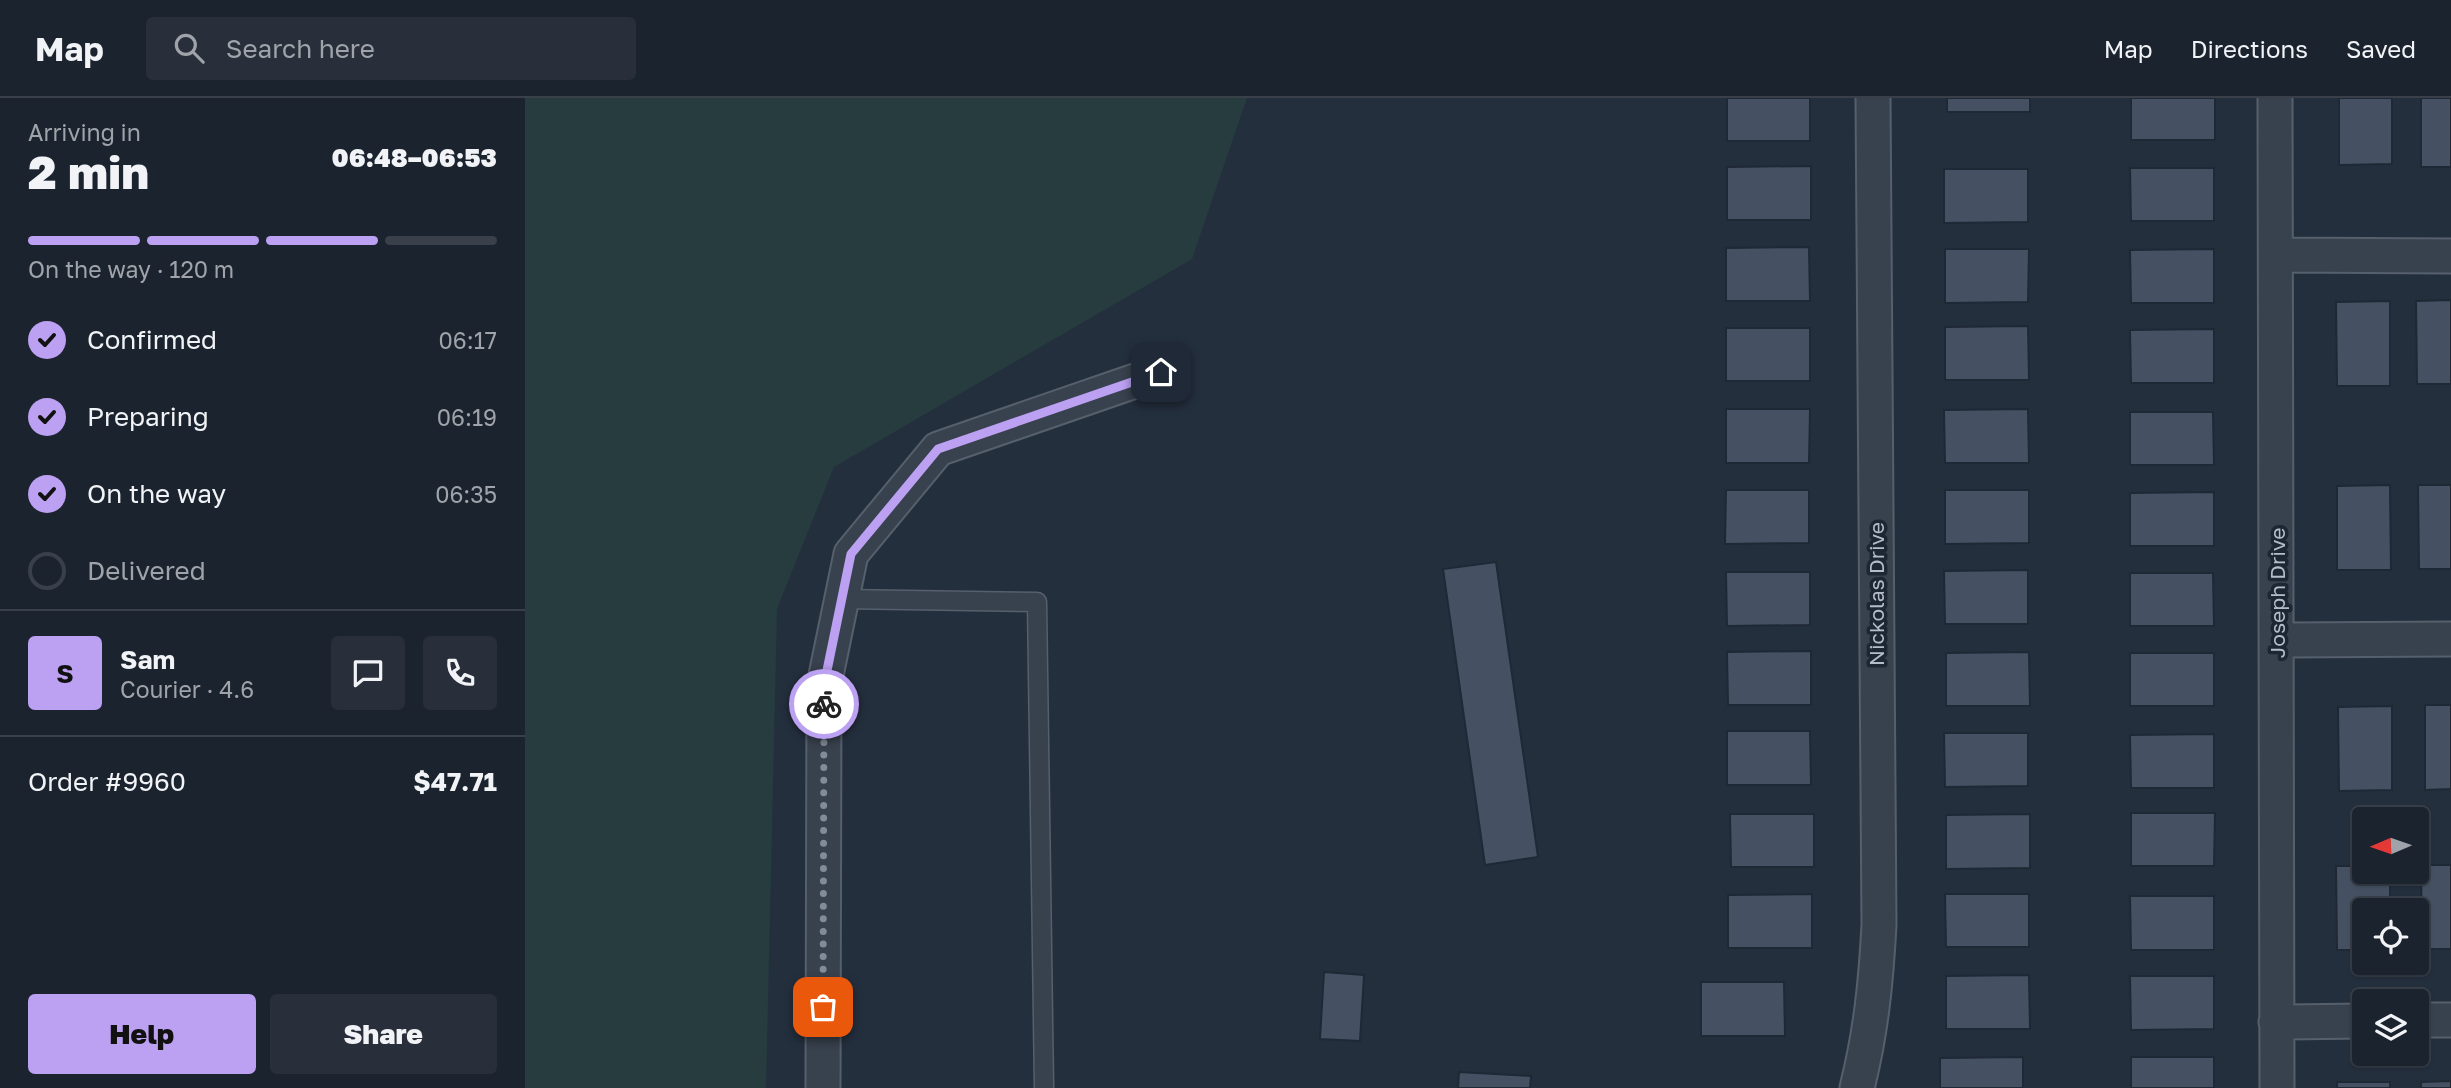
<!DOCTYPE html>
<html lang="en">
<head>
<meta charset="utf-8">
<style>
  :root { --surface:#1b232e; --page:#282f3a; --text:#f1f3f6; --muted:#a0a4aa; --line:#39404a; --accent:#bca0f2 }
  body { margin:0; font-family:"Golos Text",sans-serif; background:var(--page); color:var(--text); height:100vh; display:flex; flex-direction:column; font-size:26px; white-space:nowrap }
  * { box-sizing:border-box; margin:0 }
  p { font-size:23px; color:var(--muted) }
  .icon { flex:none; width:38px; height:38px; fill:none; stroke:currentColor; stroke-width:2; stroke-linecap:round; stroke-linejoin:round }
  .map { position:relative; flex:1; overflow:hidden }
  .details { display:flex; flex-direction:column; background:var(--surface); width:525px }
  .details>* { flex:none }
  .needle { width:46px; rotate:268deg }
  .controls { position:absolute; left:1827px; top:709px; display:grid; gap:14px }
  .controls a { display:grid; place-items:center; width:77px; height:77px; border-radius:7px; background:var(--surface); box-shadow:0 2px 5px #0004,0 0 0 2px var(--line); font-size:35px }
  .pin { position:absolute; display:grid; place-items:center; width:60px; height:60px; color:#fff; margin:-30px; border-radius:14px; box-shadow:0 4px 10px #0006 }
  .courier { position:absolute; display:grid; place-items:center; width:70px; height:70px; margin:-35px; border:5px solid #bca0f2; border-radius:50%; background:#fff; color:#222; box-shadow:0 2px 9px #0007 }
  .headline em { font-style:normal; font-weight:800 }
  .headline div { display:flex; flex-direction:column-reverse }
  .headline { display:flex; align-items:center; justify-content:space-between; height:119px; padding:0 28px }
  h1 { font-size:46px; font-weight:800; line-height:52px }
  .bar { display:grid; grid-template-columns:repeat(4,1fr); gap:10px 7px; align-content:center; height:84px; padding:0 28px }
  .bar i { height:9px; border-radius:5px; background:var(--line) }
  .bar .on { background:var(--accent) }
  .bar p { grid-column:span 4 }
  .line { display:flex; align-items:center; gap:18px; padding:0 28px; border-top:2px solid var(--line) }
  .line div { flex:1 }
  .round { display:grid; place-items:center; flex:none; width:74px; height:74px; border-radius:7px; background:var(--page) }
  ol { padding:0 28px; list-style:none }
  li { display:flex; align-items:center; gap:21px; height:77px }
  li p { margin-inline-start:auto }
  li .icon { padding:7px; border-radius:50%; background:var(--accent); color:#111; stroke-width:4 }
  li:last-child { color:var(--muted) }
  li i { width:38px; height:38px; border:4px solid var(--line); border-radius:50% }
  .primary-button { display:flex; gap:14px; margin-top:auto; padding:14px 28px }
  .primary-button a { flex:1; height:80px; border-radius:7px; background:var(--accent); color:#111; font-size:28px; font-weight:800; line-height:80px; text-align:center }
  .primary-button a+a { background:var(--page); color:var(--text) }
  header { display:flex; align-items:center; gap:42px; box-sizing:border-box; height:98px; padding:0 35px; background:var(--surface); border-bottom:2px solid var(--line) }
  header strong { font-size:33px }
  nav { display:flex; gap:38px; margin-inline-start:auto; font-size:24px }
  .search { width:490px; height:63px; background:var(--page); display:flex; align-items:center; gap:18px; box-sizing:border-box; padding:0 24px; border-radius:7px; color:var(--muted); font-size:26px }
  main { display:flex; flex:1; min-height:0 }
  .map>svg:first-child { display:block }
  .green { fill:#263c3f }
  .building { fill:#455162; stroke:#1f2835; stroke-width:2 }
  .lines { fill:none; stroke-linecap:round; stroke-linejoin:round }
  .service-casing { stroke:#565f6c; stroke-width:21 }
  .minor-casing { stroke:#565f6c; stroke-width:37 }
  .service { stroke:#38414e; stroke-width:18 }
  .minor { stroke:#38414e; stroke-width:33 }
  .done { stroke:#828b98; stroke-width:7; stroke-dasharray:0 12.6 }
  .route { stroke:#bca0f2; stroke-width:9 }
  .labels { text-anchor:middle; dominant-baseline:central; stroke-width:7; stroke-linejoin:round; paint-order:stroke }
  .street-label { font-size:21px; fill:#b4bcc9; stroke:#1d2633 }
</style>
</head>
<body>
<header>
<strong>Map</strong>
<div class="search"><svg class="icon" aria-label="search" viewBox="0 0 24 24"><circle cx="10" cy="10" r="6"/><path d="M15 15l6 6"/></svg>Search here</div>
<nav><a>Map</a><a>Directions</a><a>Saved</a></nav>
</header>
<main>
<section class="details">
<div class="headline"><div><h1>2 min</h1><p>Arriving in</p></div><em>06:48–06:53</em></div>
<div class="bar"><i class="on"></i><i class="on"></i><i class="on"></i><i></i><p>On the way · 120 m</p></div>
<ol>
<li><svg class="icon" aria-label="check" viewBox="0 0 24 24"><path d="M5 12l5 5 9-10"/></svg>Confirmed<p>06:17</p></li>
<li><svg class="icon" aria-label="check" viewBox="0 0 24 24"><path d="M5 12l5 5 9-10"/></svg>Preparing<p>06:19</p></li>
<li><svg class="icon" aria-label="check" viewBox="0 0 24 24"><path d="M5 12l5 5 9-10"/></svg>On the way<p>06:35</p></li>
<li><i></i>Delivered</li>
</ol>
<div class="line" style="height:126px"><b class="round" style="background:var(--accent);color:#111">S</b><div><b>Sam</b><p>Courier · 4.6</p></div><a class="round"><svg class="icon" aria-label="chat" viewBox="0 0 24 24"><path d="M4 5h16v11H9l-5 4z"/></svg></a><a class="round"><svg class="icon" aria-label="phone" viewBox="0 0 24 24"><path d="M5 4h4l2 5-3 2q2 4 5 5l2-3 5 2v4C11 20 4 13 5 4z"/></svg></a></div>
<div class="line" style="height:91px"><div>Order #9960</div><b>$47.71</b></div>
<div class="primary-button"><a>Help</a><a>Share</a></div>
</section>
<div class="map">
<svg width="1926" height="990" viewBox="0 0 1926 990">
  <rect width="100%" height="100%" fill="#242f3e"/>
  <path class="green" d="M 0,0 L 722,0 L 667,161 L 309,369 L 252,511 L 241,990 L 0,990 Z"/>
  <path class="building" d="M 1202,0 L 1285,0 L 1285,43 L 1202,43 Z
    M 1422,0 L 1505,0 L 1505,14 L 1422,14 Z
    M 1606,0 L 1690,0 L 1690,42 L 1606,42 Z
    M 1814,0 L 1867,0 L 1867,66 L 1814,67 Z
    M 1896,0 L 1926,0 L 1926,69 L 1896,69 Z
    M 1286,68 L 1286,122 L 1202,122 L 1202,69 Z
    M 1605,70 L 1689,70 L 1689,123 L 1606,123 Z
    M 1419,71 L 1503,71 L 1503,124 L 1419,125 Z
    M 1284,149 L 1285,203 L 1201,203 L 1201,150 Z
    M 1420,151 L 1504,151 L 1503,204 L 1420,205 Z
    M 1689,151 L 1689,205 L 1606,205 L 1605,152 Z
    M 1926,202 L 1926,286 L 1892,286 L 1891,203 Z
    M 1865,203 L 1865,288 L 1812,288 L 1811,204 Z
    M 1503,228 L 1504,282 L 1420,282 L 1420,229 Z
    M 1201,230 L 1285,230 L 1285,283 L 1201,283 Z
    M 1689,231 L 1689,285 L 1606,285 L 1605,232 Z
    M 1201,311 L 1285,311 L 1284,365 L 1201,365 Z
    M 1503,311 L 1504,365 L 1420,365 L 1419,312 Z
    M 1605,314 L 1688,314 L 1689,367 L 1605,367 Z
    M 1865,387 L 1866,472 L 1812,472 L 1812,388 Z
    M 1893,387 L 1926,387 L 1926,471 L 1894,471 Z
    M 1201,392 L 1284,392 L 1284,445 L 1200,446 Z
    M 1420,392 L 1504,392 L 1504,445 L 1420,446 Z
    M 1689,394 L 1689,448 L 1605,448 L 1605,395 Z
    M 971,464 L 1013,759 L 960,767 L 918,471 Z
    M 1503,472 L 1503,526 L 1420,526 L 1419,473 Z
    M 1201,474 L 1285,474 L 1285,527 L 1202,528 Z
    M 1605,475 L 1688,475 L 1689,528 L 1605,528 Z
    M 1286,553 L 1286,607 L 1203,607 L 1202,554 Z
    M 1504,554 L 1505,608 L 1421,608 L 1421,555 Z
    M 1605,555 L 1689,555 L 1689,608 L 1605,608 Z
    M 1900,607 L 1926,607 L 1926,691 L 1900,692 Z
    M 1867,608 L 1867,692 L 1814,693 L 1813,609 Z
    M 1202,633 L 1285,633 L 1286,687 L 1202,687 Z
    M 1419,635 L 1503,635 L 1503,688 L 1420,689 Z
    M 1689,636 L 1689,690 L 1606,690 L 1605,637 Z
    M 1606,715 L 1690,715 L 1689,768 L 1606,768 Z
    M 1205,716 L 1289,716 L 1289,769 L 1206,769 Z
    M 1505,716 L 1505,770 L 1421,771 L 1421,717 Z
    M 1896,767 L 1926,767 L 1926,851 L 1897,851 Z
    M 1811,768 L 1839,768 L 1839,774 L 1865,774 L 1865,812 L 1839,812 L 1839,852 L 1812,852 Z
    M 1287,796 L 1287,850 L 1203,850 L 1203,797 Z
    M 1420,796 L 1504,796 L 1504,849 L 1421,849 Z
    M 1605,798 L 1689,798 L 1689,852 L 1606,852 Z
    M 799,874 L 839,877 L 835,943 L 795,941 Z
    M 1504,877 L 1505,931 L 1421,931 L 1421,878 Z
    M 1605,878 L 1689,878 L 1689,931 L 1606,932 Z
    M 1176,884 L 1259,884 L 1260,938 L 1176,938 Z
    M 1498,959 L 1498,990 L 1415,990 L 1415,960 Z
    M 1606,959 L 1689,959 L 1689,990 L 1606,990 Z
    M 934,974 L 1006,978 L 1005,990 L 933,990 Z
    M 1926,983 L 1926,990 L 1896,990 L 1896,984 Z
    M 1812,984 L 1865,984 L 1865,990 L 1812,990 Z"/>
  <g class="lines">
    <g class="service-casing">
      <path id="service" d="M 317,501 L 512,504 L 519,990"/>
    </g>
    <g class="minor-casing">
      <path id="minor" d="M 1750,0 L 1752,990
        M 1751,157 L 1926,158
        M 1752,542 L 1926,541
        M 1892,922 L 1926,922
        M 1751,924 L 1839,923
        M 298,990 L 299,587 L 326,456 L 413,351 L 636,274
        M 1332,990 C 1346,934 1351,884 1354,827 L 1348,0"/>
    </g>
    <use href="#service" class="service"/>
    <use href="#minor" class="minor"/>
  </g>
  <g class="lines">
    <path class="done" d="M 298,909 L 299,606"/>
    <path class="route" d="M 299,606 L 299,587 L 326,456 L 413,351 L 636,274"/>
  </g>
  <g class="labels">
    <g class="street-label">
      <text transform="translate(1752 495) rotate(-90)">Joseph Drive</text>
      <text transform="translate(1351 496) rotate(-90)">Nickolas Drive</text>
    </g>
  </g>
</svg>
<div class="controls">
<a><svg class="needle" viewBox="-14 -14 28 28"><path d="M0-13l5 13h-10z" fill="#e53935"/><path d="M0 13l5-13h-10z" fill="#a0a4aa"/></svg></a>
<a><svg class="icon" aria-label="locate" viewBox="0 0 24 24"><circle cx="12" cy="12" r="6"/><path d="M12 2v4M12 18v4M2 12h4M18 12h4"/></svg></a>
<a><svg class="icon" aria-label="layers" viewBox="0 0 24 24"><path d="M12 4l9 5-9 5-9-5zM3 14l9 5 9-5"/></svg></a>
</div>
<div class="pin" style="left:298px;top:909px;background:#ea580c"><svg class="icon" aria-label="bag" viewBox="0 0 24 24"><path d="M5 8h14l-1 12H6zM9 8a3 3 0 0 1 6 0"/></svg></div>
<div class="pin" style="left:636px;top:274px;background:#1f2937"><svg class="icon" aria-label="home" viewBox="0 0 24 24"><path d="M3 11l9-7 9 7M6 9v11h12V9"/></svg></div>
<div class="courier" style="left:299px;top:606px"><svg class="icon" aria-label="bike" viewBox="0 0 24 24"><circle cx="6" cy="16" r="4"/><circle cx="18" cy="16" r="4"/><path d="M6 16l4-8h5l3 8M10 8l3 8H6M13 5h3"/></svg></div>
</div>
</main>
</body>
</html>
